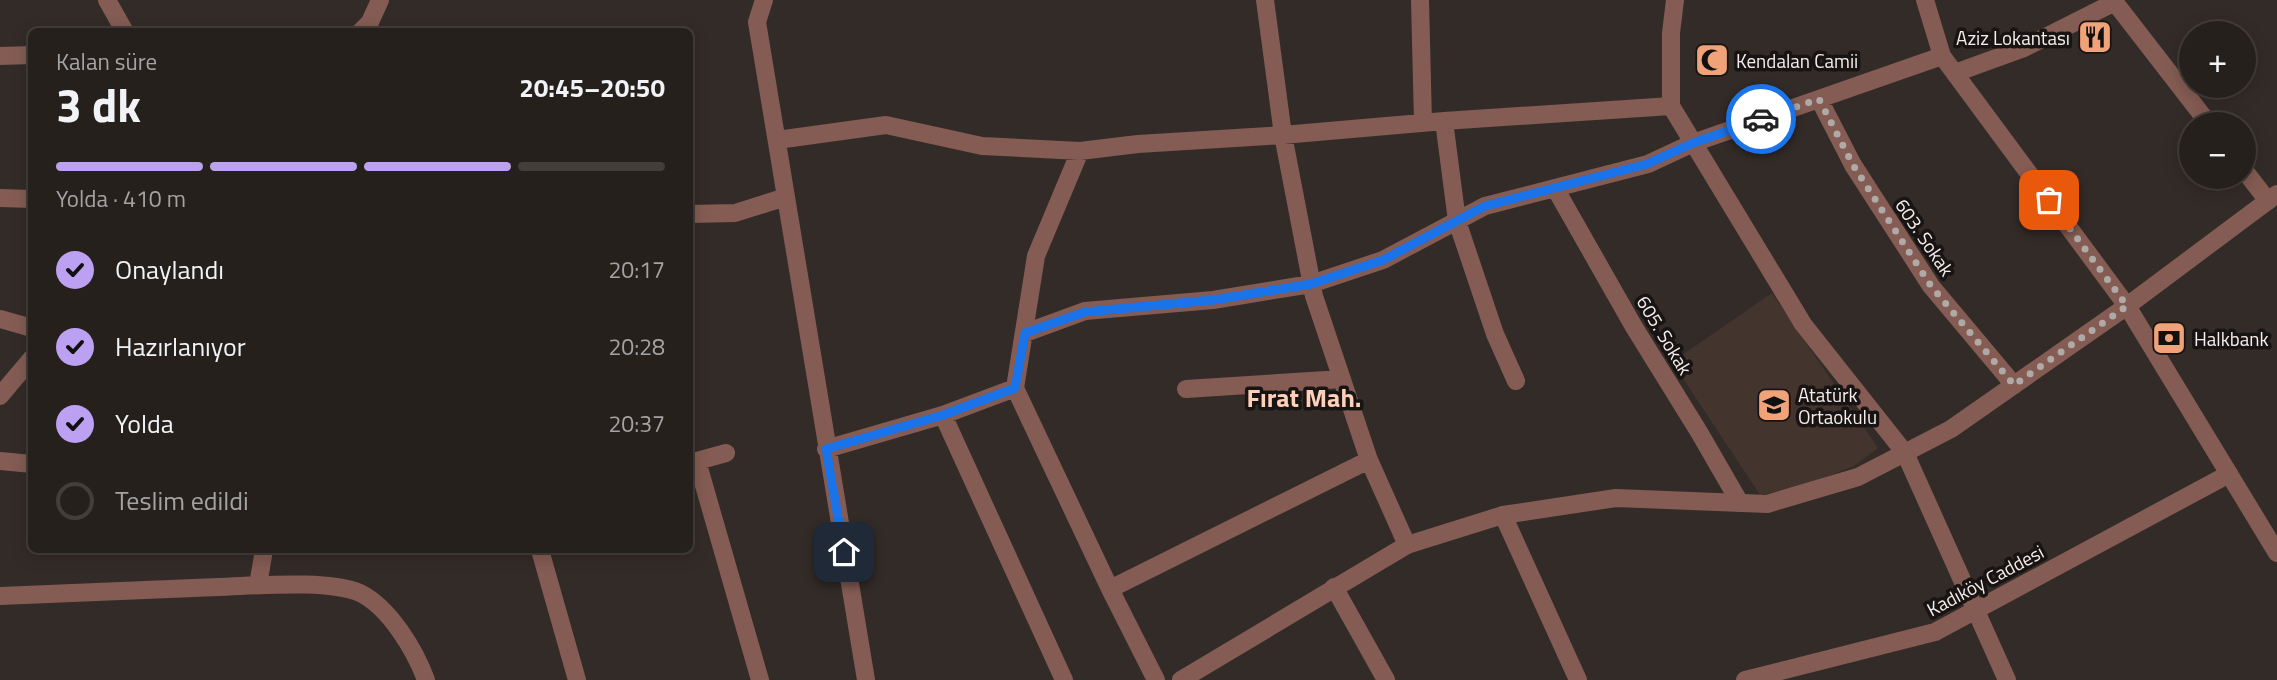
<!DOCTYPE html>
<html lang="tr">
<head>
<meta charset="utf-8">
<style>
  :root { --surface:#26201d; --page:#322d2a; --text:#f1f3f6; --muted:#a4a3a4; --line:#423e3b; --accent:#bca0f2 }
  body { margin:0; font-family:"Titillium Web",sans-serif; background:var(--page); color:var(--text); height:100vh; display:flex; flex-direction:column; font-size:26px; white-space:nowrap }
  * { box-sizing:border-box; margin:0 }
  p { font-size:23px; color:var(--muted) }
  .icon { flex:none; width:38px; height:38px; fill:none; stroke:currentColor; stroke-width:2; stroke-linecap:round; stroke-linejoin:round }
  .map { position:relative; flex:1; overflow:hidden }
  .sheet { position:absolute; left:28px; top:28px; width:665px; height:525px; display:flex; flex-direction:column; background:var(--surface); border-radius:10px; box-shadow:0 4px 18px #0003,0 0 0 2px var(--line) }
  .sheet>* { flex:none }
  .fabs { position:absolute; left:2179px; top:21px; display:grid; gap:14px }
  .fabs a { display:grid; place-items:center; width:77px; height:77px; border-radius:50%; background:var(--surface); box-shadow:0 4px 18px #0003,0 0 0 2px var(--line); font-size:35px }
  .pin { position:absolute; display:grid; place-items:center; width:60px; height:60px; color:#fff; margin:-30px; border-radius:14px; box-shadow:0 4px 10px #0006 }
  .courier { position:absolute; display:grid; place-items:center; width:70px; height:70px; margin:-35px; border:5px solid #1a73e8; border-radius:50%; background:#fff; color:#222; box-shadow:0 2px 9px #0007 }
  .summary em { font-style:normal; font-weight:700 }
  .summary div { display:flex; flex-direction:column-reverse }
  .summary { display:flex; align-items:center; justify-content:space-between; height:119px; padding:0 28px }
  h1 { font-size:46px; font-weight:700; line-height:52px }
  .bar { display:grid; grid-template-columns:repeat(4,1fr); gap:10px 7px; align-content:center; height:84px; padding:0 28px }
  .bar i { height:9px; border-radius:5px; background:var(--line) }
  .bar .selected { background:var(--accent) }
  .bar p { grid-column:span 4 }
  ol { padding:0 28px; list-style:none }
  li { display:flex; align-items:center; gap:21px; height:77px }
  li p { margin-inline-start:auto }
  li .icon { padding:7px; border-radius:50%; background:var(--accent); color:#111; stroke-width:4 }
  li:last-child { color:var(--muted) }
  li i { width:38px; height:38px; border:4px solid var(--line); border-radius:50% }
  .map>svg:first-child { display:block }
  .built { fill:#43342e }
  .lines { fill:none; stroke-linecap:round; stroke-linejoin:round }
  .minor { stroke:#845c53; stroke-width:18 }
  .tertiary { stroke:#845c53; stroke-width:18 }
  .done { stroke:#b0aaa7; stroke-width:7; stroke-dasharray:0 12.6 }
  .route { stroke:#1a73e8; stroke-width:9 }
  .labels { text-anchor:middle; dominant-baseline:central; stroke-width:7; stroke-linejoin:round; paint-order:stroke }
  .poi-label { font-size:19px; fill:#f4eeec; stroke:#181413; text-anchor:start }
  .street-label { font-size:19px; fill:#f4eeec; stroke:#181413 }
  .district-label { font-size:26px; font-weight:bold; fill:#fed0b9; stroke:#181413 }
</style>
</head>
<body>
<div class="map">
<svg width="2277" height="680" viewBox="0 0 2277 680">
  <rect width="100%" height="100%" fill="#332b27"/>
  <path class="built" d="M 1772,293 L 1878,448 L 1854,466 L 1805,486 L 1760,495 L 1672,362 Z"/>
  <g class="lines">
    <path class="minor" d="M 107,0 L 125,32
      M 764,0 L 757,22 L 866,680
      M 1265,0 L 1283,135 L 1314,296 L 1369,460 L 1407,545
      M 1420,0 L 1423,123
      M 2113,0 L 2209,124
      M 0,56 L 32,55
      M 1955,73 L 2024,48 L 2115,2
      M 1819,99 L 1853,165 L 1931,286 L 2014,385
      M 1444,121 L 1457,221 L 1495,334 L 1516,381
      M 777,140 L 886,125 L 982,146 L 1080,151 L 1138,144 L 1283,135 L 1444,121 L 1671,106
      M 1080,151 L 1036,256 L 1015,388 L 1110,589 L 1156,680
      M 2244,170 L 2268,201
      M 1555,188 L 1634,327 L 1699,432 L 1740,503
      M 0,198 L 32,199
      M 690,214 L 735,213 L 786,197
      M 0,319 L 32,328
      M 1025,333 L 1085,311 L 1213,300 L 1311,284 L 1383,260 L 1485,206 L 1648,164 L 1693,143 L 1942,56
      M 1186,389 L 1342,379
      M 943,415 L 1064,680
      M 826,449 L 943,415 L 1015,388
      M 0,461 L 32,464
      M 697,461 L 760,680
      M 690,463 L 726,453
      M 1503,515 L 1578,680
      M 540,550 L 577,680
      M 258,585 L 264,550
      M 1334,587 L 1386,680
      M 1110,589 L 1369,460
      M 0,596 C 73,593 145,590 218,587 C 254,586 328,579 360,593 C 389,607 415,650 426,680
      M 1745,680 L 1935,632 L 2229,474"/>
    <path class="tertiary" d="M 1675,0 L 1671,33 L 1671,106 L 1803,324 L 1905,453 L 2007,680
      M 1925,0 L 1942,56 L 2127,306 L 2277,553
      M 360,32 L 370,22 L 380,0
      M 0,396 L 32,358
      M 1181,680 L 1407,545 L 1503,515 L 1616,498 L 1767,504 L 1858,477 L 1951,429 L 2127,306 L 2277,194"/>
  </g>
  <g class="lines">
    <path class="done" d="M 1761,119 L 1819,99 L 1853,165 L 1931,286 L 2014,385 L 2127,306 L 2049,200"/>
    <path class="route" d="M 844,552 L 826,449 L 943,415 L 1015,388 L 1025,333 L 1085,312 L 1213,300 L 1311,284 L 1383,260 L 1485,206 L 1647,164 L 1693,143 L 1761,119"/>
  </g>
  <defs>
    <g id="restaurant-square" transform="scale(1.75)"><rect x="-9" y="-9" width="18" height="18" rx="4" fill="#f0a279" stroke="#181413"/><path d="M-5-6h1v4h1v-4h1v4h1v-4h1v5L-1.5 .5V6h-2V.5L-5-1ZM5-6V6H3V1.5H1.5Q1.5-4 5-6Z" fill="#111"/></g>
    <g id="mosque-square" transform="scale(1.75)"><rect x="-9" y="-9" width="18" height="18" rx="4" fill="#f0a279" stroke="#181413"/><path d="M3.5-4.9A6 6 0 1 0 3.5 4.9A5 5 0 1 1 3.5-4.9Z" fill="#111"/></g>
    <g id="bank-square" transform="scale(1.75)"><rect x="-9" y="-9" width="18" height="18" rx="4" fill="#f0a279" stroke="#181413"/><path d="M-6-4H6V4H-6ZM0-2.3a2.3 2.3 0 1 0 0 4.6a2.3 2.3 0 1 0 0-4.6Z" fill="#111"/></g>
    <g id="school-square" transform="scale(1.75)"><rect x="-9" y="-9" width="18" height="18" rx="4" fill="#f0a279" stroke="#181413"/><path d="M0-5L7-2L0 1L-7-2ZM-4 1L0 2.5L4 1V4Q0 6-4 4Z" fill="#111"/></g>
  </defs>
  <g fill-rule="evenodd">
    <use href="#restaurant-square" x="2095" y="37"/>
    <use href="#mosque-square" x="1712" y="60"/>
    <use href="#bank-square" x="2169" y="338"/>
    <use href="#school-square" x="1774" y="405"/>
  </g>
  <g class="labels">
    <g class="poi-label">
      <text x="2070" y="37" text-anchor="end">Aziz Lokantası</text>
      <text x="1736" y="60">Kendalan Camii</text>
      <text x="2194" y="338">Halkbank</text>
      <text x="1798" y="394">Atatürk<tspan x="1798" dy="22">Ortaokulu</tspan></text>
    </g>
    <g class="street-label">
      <text transform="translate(1925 237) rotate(56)">603. Sokak</text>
      <text transform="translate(1665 335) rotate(59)">605. Sokak</text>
      <text transform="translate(1985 580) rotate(-28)">Kadıköy Caddesi</text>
    </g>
    <g class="district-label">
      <text x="1304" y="397">Fırat Mah.</text>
    </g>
  </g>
</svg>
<div class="fabs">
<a>+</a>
<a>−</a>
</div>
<div class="pin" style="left:2049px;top:200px;background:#ea580c"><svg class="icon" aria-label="bag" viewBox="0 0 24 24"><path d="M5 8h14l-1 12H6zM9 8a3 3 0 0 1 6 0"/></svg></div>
<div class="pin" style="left:844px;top:552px;background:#1f2937"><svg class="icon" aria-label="home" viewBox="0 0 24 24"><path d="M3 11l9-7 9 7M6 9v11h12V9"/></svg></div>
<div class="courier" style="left:1761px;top:119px"><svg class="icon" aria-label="car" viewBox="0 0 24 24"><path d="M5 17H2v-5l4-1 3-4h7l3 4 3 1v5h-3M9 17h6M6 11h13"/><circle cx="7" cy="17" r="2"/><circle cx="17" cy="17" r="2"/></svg></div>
<section class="sheet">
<div class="summary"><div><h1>3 dk</h1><p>Kalan süre</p></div><em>20:45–20:50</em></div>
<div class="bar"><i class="selected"></i><i class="selected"></i><i class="selected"></i><i></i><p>Yolda · 410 m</p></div>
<ol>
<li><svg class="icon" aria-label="check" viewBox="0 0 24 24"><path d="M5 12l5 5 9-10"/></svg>Onaylandı<p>20:17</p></li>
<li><svg class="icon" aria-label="check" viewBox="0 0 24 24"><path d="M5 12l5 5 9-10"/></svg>Hazırlanıyor<p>20:28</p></li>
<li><svg class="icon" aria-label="check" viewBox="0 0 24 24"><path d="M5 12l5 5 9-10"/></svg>Yolda<p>20:37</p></li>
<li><i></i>Teslim edildi</li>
</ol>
</section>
</div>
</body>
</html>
